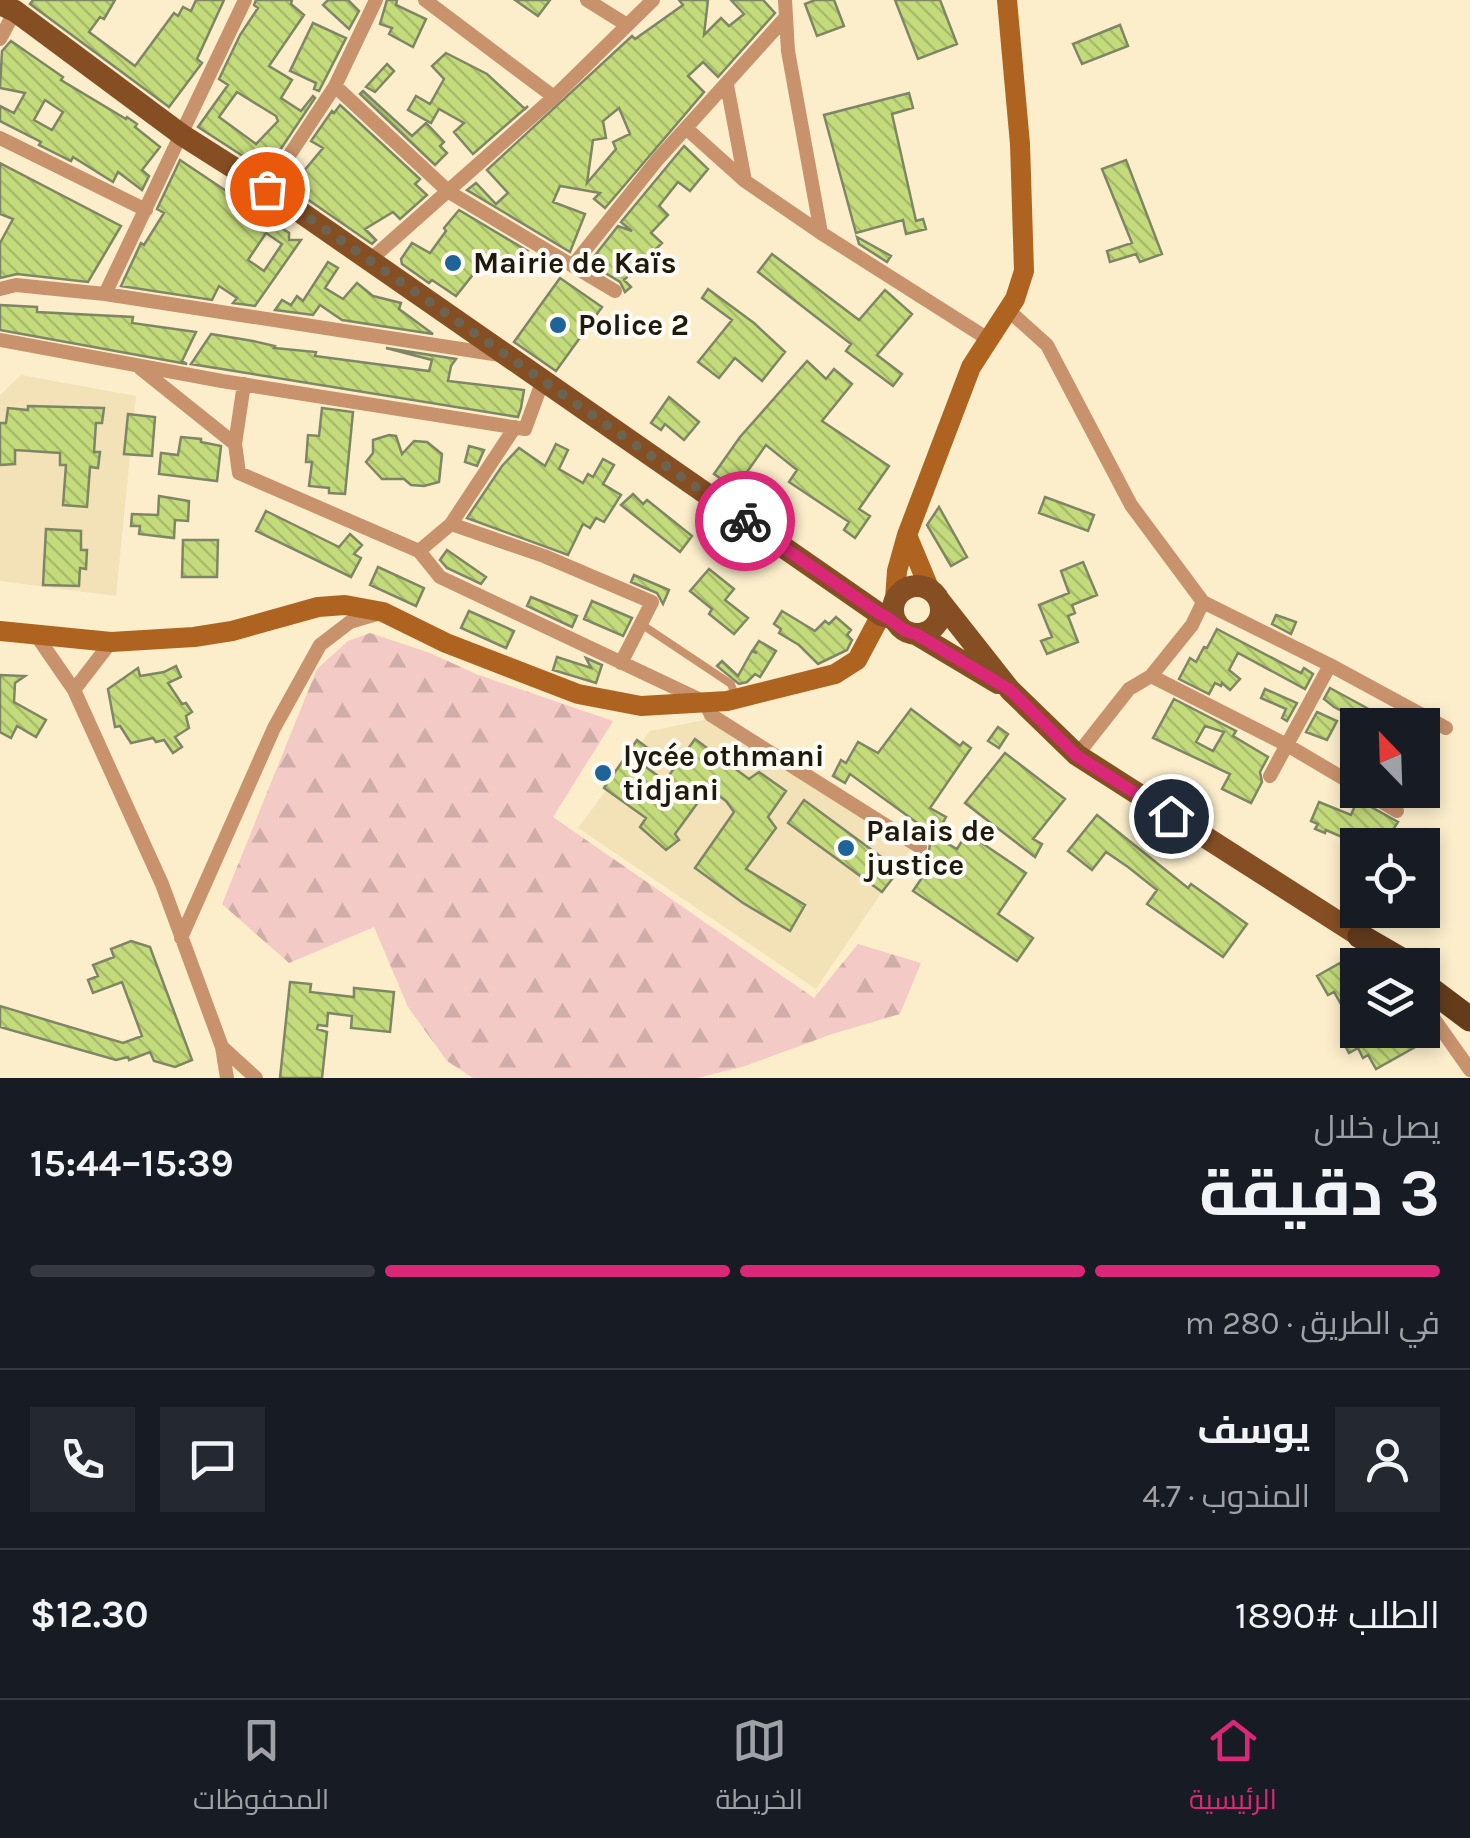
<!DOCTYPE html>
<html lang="ar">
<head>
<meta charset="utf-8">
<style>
  :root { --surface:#171b24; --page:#242831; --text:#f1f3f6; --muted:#9ea1a6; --line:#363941; --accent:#db2777 }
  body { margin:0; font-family:Karla,Cairo,sans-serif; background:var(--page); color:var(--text); direction:rtl; height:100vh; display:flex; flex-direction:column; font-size:38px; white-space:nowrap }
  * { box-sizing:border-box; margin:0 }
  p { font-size:32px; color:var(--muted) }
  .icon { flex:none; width:55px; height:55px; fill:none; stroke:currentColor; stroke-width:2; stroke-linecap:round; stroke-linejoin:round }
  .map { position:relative; height:1078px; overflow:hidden; direction:ltr }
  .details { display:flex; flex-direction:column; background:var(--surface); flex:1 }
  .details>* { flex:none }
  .needle { width:65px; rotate:337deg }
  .controls { position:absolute; left:1340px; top:708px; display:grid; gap:20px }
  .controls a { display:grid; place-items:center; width:100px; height:100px; border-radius:0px; background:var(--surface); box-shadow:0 5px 15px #0003; font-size:50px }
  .pin { position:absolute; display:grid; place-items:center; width:85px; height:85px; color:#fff; margin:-42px; border:5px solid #fff; border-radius:50%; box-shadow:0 2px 10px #0007 }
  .courier { position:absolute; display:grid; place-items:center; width:100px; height:100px; margin:-50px; border:8px solid #db2777; border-radius:50%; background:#fff; color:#222; box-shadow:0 2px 12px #0007 }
  .head em { font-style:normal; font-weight:700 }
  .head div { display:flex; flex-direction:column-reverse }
  .head { display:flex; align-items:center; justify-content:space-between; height:170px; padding:0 30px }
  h1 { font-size:65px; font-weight:700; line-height:75px }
  .bar { display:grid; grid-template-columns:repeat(4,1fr); gap:15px 10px; align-content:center; height:120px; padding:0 30px }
  .bar i { height:12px; border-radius:8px; background:var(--line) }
  .bar .active { background:var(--accent) }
  .bar p { grid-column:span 4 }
  .line { display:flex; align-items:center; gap:25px; padding:0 30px; border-top:2px solid var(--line) }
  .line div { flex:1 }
  .round { display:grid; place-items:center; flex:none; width:105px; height:105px; border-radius:0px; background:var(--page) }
  .tab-bar { display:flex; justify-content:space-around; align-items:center; height:140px; border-top:2px solid var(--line); background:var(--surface); font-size:28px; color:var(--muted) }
  .tab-bar a { display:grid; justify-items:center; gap:5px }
  .tab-bar .active { color:var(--accent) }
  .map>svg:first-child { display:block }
  .built { fill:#f3e2b7 }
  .forest { fill:url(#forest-firs) }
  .building { fill:url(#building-back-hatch); stroke:#7e8666; stroke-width:2.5; fill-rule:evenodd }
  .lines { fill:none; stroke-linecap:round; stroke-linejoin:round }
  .lane { stroke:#c7926c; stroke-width:8 }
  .street { stroke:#c7926c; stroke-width:14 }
  .secondary { stroke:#af6321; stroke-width:20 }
  .primary { stroke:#854f23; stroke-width:22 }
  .highway { stroke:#643c1c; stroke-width:25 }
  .done { stroke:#6c6450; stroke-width:10; stroke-dasharray:0 18 }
  .route { stroke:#db2777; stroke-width:12 }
  .poi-dot { fill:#1f6498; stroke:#fffcf5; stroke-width:4 }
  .labels { text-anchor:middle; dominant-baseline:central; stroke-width:8; stroke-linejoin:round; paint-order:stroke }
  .poi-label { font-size:30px; font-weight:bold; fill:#1f1a0d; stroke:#fffcf5; text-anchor:start }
</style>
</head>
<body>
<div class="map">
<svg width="1470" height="1078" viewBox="0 0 1470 1078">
  <defs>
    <pattern id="forest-firs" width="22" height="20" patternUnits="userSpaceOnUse" patternTransform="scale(2.5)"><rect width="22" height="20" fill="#f3cac5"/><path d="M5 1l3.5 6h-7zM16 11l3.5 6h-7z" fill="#d0ada8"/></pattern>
    <pattern id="building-back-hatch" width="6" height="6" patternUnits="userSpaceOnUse" patternTransform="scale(2.5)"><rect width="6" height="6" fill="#c4db7c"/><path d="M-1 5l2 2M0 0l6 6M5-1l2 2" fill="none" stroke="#a8bb6a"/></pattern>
  </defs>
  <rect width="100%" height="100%" fill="#fceecb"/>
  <path class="built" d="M 21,375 L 136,396 L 116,596 L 0,581 L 0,395 Z
    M 709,719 L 911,849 L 816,989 L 578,828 L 650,731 Z"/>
  <path class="forest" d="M 370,633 L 430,653 L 476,674 L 613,721 L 553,817 L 814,998 L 858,944 L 921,963 L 900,1014 L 832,1034 L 745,1066 L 697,1078 L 473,1078 L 447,1061 L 408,1007 L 374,927 L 289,963 L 222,904 L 317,669 L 348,641 Z"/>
  <path class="building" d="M 33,0 L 115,0 L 104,19 L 100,17 L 89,32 L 135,66 L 174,13 L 178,16 L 183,7 L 191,11 L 196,0 L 224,0 L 197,59 L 202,63 L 169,107 L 30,4 Z
    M 256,0 L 292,0 L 291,4 L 304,15 L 269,66 L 292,80 L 281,98 L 301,111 L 313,96 L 315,98 L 266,171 L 198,127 L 228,85 L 219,79 L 240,35 L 258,8 L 254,5 ZM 237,92 L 276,116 L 278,121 L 256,144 L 219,117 Z
    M 328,0 L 348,0 L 359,11 L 349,29 L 323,5 Z
    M 387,0 L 397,0 L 396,5 L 426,19 L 413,47 L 389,34 L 392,28 L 380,24 Z
    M 515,0 L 550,0 L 538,16 Z
    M 679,0 L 708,0 L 704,35 L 721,18 L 729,26 L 744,14 L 731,0 L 763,0 L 775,13 L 718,77 L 703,62 L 688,76 L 704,92 L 605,208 L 594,199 L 600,193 L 560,186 L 553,202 L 585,214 L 570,252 L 467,190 L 476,183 L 496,204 L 508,193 L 487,170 L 632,36 L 635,39 L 683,5 ZM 619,108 L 630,134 L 613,142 L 616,149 L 587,183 L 593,140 L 606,138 L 603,121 Z
    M 815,0 L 834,0 L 844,26 L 817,36 L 805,4 Z
    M 895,0 L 940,0 L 957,44 L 918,59 Z
    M 313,23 L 346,38 L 319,91 L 314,89 L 316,83 L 290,71 Z
    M 1120,25 L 1128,46 L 1082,64 L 1073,44 Z
    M 11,41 L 63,77 L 61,80 L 126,119 L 127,117 L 137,124 L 135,127 L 160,147 L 142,170 L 149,176 L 142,190 L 118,172 L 113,182 L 73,157 L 71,161 L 39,145 L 41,142 L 0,121 L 0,106 L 14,113 L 25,93 L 0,88 L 2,51 ZM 45,100 L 63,112 L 52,130 L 34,120 Z
    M 446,53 L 487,74 L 525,109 L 528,106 L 473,154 L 454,132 L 464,123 L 439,109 L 431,123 L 408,110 L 416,96 L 430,104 L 444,79 L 432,66 Z
    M 387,64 L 394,71 L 375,92 L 366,87 Z
    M 363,91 L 412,136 L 426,123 L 444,142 L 440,146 L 447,153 L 435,165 L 360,94 Z
    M 909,93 L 913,108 L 892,114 L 916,221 L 923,219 L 926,229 L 906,234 L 903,220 L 856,233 L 824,115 Z
    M 340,105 L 420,179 L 415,184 L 427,195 L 400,219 L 393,212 L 365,229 L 376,240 L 372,244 L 284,183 L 295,166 L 303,172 L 323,148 L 311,141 L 332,111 L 334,113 Z
    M 684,146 L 708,169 L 690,191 L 678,182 L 659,206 L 668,215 L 651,233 L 662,243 L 624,280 L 631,287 L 625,292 L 620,282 L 589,263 L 618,226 L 632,231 L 621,222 Z
    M 180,160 L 289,233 L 289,240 L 301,240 L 255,306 L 233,303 L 237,298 L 219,286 L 212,300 L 121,286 L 141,243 L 144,245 L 164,213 L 157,209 ZM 266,233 L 282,244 L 264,271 L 248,260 Z
    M 1126,160 L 1162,254 L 1140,262 L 1136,254 L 1110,262 L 1107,251 L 1132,243 L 1102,169 Z
    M 0,163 L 121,226 L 88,282 L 17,274 L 0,278 L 0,243 L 13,219 L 0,214 Z
    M 459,210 L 526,250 L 522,250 L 518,262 L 495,255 L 483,262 L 456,296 L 432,280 L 429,283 L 402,264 L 401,259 L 412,243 L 430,253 L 446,231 L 444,228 Z
    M 857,237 L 891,256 L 887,262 L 859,244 Z
    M 772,254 L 859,320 L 885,290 L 912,314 L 877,355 L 902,374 L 893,386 L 846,351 L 851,344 L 758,272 Z
    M 328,262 L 338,268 L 325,288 L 343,299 L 357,283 L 373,296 L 401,303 L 399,309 L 433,334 L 342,320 L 320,305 L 313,315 L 275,310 L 282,300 L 291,305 L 297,296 L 303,301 Z
    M 560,278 L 602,307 L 556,371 L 514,342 Z
    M 708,289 L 754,323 L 785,352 L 762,381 L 735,358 L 719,378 L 698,362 L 732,320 L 702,298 Z
    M 0,305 L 37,307 L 37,312 L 133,317 L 132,323 L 196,332 L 182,361 L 187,364 L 0,330 Z
    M 211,334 L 253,341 L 275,346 L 274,348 L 316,352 L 315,356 L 429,371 L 432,360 L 386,348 L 456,359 L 451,366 L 448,381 L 524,390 L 521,408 L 518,417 L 191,364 Z
    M 807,361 L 826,379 L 834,369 L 852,384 L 822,421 L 889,466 L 859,509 L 870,516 L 855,538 L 844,530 L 849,522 L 789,482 L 797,470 L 766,445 L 735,489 L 714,474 L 740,437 Z
    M 669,397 L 699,422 L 684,440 L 665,424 L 661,430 L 651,423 Z
    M 28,406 L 104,408 L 102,423 L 96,423 L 94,452 L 100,452 L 98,468 L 90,467 L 87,507 L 63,505 L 66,465 L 60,465 L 60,453 L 15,450 L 15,464 L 0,465 L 0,423 L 6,423 L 8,408 L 28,410 Z
    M 322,408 L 353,412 L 345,494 L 329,493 L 329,488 L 309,486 L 312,462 L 306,462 L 308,435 L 319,436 Z
    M 128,414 L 155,417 L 152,456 L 124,454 Z
    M 389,435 L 396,436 L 402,454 L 414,441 L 427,442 L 442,454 L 439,482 L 424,486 L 411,485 L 404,479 L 382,479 L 366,462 L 373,453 L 373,440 Z
    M 181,437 L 201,439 L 201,442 L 221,446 L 217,481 L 159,474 L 161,453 L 178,455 Z
    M 556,444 L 568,450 L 559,469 L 583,483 L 588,474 L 593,477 L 603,459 L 614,465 L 603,484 L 621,495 L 604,522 L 596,518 L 590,528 L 583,524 L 568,555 L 467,518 L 502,466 L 519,448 L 545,466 Z
    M 469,446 L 484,450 L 477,466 L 465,462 Z
    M 633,494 L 643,504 L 647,500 L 692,536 L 680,552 L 621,505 Z
    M 159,496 L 189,501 L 188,521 L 175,520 L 174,538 L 139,534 L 140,526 L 131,526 L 132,514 L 158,515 Z
    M 1045,497 L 1094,515 L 1088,531 L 1039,513 Z
    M 939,507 L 967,557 L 951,566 L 927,525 Z
    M 266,511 L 339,547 L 350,534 L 362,545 L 354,554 L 361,558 L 351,577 L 256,531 Z
    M 46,529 L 81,531 L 81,550 L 87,550 L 86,569 L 80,568 L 79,586 L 43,585 Z
    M 183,540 L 218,540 L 217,577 L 182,577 Z
    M 447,550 L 486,577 L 481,584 L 447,568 L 440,560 Z
    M 1083,562 L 1097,595 L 1072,605 L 1075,613 L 1068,616 L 1078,642 L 1047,654 L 1041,641 L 1052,637 L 1039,605 L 1069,593 L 1061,571 Z
    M 378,567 L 424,588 L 416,606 L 370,585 Z
    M 709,569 L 734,589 L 725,600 L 748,618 L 734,634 L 709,614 L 712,609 L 690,591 Z
    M 634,575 L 669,590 L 663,604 L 657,593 L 631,582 Z
    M 531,597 L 577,616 L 572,627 L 527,606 Z
    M 592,601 L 632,618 L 623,636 L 584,619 Z
    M 469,611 L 514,631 L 506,648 L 461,628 Z
    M 782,611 L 815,631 L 825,621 L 829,624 L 836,617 L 851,630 L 847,635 L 852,640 L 847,650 L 818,664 L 799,645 L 779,633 L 781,629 L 774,624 Z
    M 1276,615 L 1296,622 L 1291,634 L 1272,624 Z
    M 1217,629 L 1301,673 L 1304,668 L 1313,674 L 1305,689 L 1238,653 L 1229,670 L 1240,679 L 1230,690 L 1222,683 L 1221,686 L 1215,683 L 1209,694 L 1179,679 L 1190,658 L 1196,662 L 1204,647 L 1207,648 Z
    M 759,641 L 776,651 L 760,677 L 755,674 L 747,682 L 739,684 L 717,666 L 722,661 L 738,676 L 752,651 L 757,653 L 753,650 Z
    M 557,657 L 591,668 L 586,658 L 602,665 L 596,683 L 553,670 Z
    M 176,666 L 181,677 L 168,683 L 182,704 L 186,703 L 192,712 L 186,716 L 189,728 L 175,737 L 182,747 L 173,753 L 164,740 L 156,742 L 153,738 L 131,743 L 120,726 L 115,727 L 108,689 L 138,668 L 140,676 L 164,672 Z
    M 0,675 L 25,676 L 15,683 L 14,702 L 46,720 L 36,737 L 17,726 L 11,738 L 0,732 Z
    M 1330,688 L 1365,707 L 1395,725 L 1368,725 L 1334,707 L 1324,699 Z
    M 1265,689 L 1297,703 L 1287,721 L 1282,718 L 1286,709 L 1261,698 Z
    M 1174,699 L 1236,731 L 1233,736 L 1268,757 L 1260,772 L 1262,782 L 1251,803 L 1222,789 L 1230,774 L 1153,738 ZM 1205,726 L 1224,732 L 1213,751 L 1196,742 Z
    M 911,709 L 960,746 L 963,742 L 971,748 L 930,808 L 946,817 L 940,828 L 946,831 L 941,840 L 957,849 L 967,833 L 1026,873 L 998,914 L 1033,938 L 1017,961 L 913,891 L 930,866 L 913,856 L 924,857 L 929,852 L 930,843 L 924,837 L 927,830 L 850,774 L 845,783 L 833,776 L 841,760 L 846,763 L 858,742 L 878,753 Z
    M 1317,712 L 1337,721 L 1327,740 L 1306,732 Z
    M 998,727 L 1008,734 L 999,748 L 988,741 Z
    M 1422,735 L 1438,743 L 1432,755 L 1422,751 Z
    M 695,739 L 749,779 L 759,772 L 786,791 L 768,817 L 776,828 L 746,869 L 805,905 L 790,931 L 743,903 L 695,868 L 734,812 L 726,801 L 712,791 L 699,801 L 675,834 L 679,840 L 666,850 L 640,827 L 646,818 L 604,788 L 637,740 L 649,749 L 639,762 L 665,781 Z
    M 1005,753 L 1065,799 L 1033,839 L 1042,844 L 1035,857 L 965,803 Z
    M 804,800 L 899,870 L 882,892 L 788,823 Z
    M 1319,802 L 1351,815 L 1356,803 L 1362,806 L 1364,803 L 1398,822 L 1384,843 L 1376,838 L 1371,845 L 1360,845 L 1326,830 L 1325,833 L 1315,829 L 1318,824 L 1311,821 Z
    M 1097,815 L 1188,888 L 1191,884 L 1247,924 L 1223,957 L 1147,904 L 1157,890 L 1128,867 L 1106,852 L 1092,870 L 1068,851 Z
    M 131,941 L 150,947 L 192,1060 L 175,1067 L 154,1061 L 150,1052 L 129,1060 L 128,1057 L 116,1060 L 0,1027 L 0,1006 L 123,1043 L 142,1036 L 122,982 L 93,993 L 88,980 L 98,976 L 93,965 L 114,957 L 111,949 Z
    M 1340,963 L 1358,995 L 1358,1030 L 1396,1030 L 1401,1039 L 1411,1034 L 1417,1046 L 1376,1069 L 1368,1055 L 1363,1058 L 1358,1048 L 1349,1053 L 1343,1042 L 1358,1034 L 1334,992 L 1328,995 L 1317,976 Z
    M 290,982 L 311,984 L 310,992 L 354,997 L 354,988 L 394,992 L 390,1032 L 351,1028 L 352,1016 L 328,1013 L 327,1026 L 318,1025 L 317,1029 L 327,1032 L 322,1078 L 280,1078 Z"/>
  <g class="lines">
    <path class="lane" d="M 641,624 L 731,684 L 735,695"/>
    <path class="street" d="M 425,0 L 554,97
      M 587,0 L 627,25
      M 785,0 L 788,51 L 821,233 L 988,339
      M 0,39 L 15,11
      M 727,85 L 745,181
      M 335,86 L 449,192 L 615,291
      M 687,129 L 745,181 L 821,233
      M 0,138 L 146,210
      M 267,189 L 335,86 L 376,0
      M 370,260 L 554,97 L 653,0
      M 574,264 L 658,159 L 786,17
      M 0,289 L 16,285 L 105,294 L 500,355
      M 105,294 L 245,0
      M 1008,310 L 1047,345 L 1131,505 L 1203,602 L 1192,625 L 1151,676
      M 0,340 L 222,381 L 525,429 L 543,380
      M 140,368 L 235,444 L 239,473 L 419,551 L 451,524 L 515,427
      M 235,444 L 244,384
      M 451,524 L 544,556 L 652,602 L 621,663
      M 419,551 L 440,577 L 705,702 L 711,715 L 920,847
      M 1203,602 L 1330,665 L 1446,728
      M 36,635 L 74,690 L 111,642
      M 74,690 L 162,884 L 222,1047 L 227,1078
      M 1077,755 L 1129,689 L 1151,676 L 1287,745 L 1358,787
      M 1270,776 L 1330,665
      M 1362,790 L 1397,811
      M 181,938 L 274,728 L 320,645 L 350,622 L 380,613
      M 1422,1002 L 1470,1070
      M 222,1047 L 256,1078"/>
    <path class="secondary" d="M 907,535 L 930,590
      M 895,599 L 897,571 L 907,535 L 971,367 L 1015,299 L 1024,271 L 1020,144 L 1007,0
      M 0,631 L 111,642 L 194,637 L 232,631 L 318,607 L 345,605 L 383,612 L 446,643 L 578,694 L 641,706 L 727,701 L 835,674 L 857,660 L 881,615"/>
    <path class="primary" d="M 0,4 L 15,11 L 182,135 L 267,189 L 881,615 L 894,619
      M893 610a24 24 0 1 1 48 0a24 24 0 1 1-48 0Z
      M 939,600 L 1010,690 L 1077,755 L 1360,936
      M 916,634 L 998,683"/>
    <path class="highway" d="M 1360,936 L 1410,965
      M 1422,983 L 1470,1019"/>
  </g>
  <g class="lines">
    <path class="done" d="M 267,189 L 745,521"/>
    <path class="route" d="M 745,521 L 880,614 C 895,620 901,632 916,634 L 1010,690 L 1077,756 L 1171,816"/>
  </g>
  <g class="poi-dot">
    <circle cx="453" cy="263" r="10"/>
    <circle cx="558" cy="325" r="10"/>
    <circle cx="603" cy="773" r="10"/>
    <circle cx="846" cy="848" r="10"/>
  </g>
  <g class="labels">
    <g class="poi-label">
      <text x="473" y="263">Mairie de Kaïs</text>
      <text x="578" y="325">Police 2</text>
      <text x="623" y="756">lycée othmani<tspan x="623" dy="34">tidjani</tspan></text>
      <text x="866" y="831">Palais de<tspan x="866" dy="34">justice</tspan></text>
    </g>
  </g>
</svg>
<div class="controls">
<a><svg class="needle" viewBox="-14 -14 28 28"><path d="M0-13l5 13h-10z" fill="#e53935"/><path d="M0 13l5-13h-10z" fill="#9ea1a6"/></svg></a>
<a><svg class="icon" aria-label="locate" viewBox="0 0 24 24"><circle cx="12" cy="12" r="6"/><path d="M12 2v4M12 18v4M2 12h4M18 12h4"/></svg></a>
<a><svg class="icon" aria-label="layers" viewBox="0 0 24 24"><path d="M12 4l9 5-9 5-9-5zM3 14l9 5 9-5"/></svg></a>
</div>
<div class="pin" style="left:267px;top:189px;background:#ea580c"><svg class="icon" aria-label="bag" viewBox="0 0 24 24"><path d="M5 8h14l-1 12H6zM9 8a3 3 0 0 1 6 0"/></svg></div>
<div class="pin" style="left:1171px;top:816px;background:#1f2937"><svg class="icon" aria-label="home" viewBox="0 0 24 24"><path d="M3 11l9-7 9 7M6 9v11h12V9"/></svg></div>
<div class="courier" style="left:745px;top:521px"><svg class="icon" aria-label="bike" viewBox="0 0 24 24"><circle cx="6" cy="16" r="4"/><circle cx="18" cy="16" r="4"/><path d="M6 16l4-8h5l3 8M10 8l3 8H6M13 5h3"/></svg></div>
</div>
<section class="details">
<div class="head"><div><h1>3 دقيقة</h1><p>يصل خلال</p></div><em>15:39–15:44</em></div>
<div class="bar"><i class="active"></i><i class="active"></i><i class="active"></i><i></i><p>في الطريق · 280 m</p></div>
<div class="line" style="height:180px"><a class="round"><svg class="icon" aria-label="person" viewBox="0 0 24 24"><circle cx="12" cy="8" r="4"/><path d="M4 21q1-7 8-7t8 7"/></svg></a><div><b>يوسف</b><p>المندوب · 4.7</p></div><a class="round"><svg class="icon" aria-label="chat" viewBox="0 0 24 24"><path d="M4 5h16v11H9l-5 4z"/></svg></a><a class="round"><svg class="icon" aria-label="phone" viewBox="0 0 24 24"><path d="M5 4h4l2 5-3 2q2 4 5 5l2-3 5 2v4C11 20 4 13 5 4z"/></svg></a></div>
<div class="line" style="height:130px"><div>الطلب #1890</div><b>$12.30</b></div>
</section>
<nav class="tab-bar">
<a class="active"><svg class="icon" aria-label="home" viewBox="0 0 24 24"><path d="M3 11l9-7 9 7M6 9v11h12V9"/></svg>الرئيسية</a>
<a><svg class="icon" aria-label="map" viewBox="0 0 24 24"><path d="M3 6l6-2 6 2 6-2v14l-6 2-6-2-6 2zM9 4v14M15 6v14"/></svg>الخريطة</a>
<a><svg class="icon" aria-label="saved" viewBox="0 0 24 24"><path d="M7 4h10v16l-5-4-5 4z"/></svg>المحفوظات</a>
</nav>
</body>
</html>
